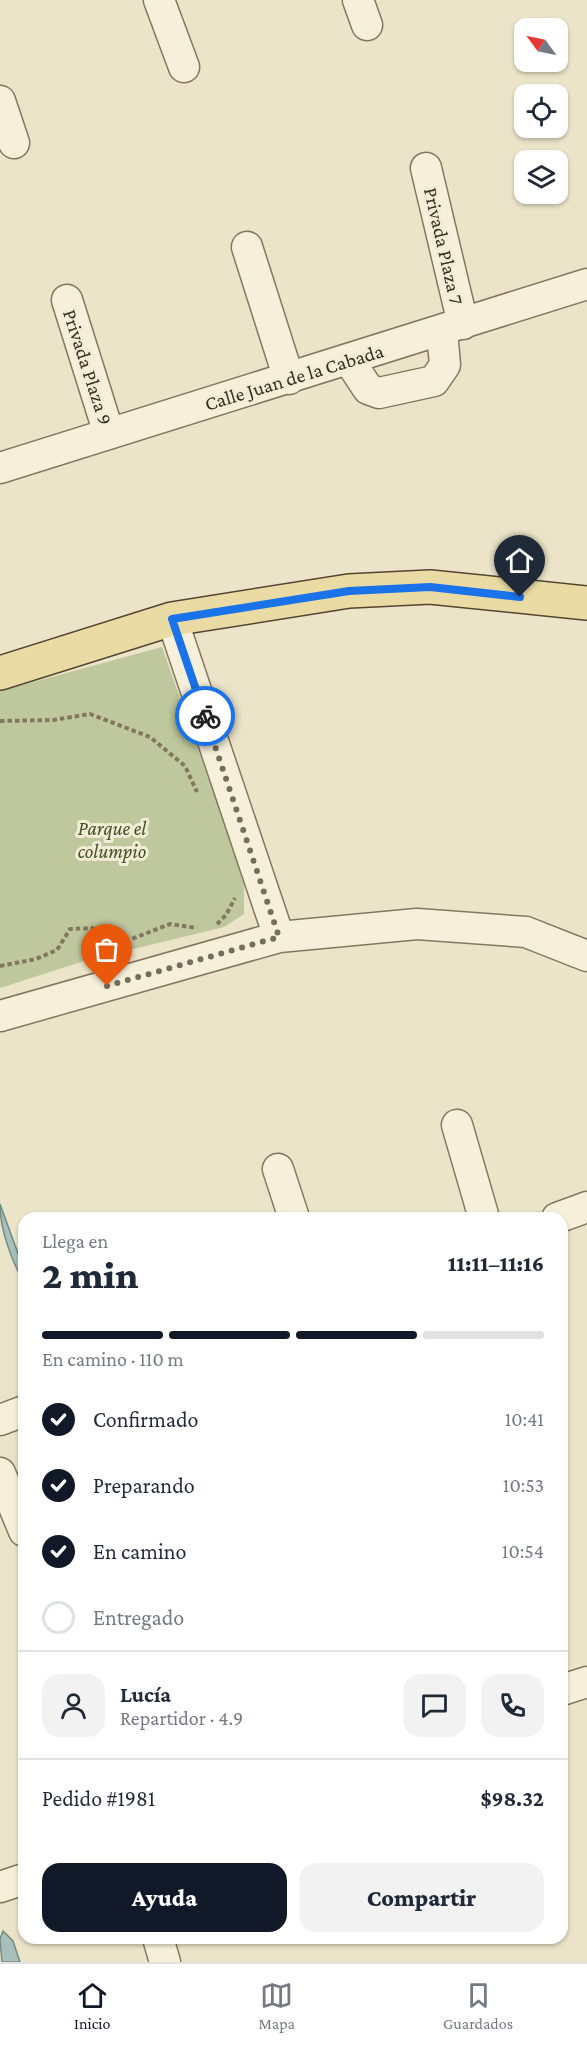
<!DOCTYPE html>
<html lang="es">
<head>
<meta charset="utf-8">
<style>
  :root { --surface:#fff; --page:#f2f2f3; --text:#1f2937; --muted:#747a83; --line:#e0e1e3; --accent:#111827 }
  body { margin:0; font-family:"Crimson Pro",serif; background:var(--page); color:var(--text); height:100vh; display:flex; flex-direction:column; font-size:22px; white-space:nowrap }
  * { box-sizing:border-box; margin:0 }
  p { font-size:20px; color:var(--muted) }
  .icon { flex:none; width:33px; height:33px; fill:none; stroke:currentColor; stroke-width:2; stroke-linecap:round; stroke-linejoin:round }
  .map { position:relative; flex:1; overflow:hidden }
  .drawer { position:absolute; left:18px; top:1212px; width:550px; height:732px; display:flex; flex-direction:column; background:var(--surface); border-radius:18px; box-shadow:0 2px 4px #0004 }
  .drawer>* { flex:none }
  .needle { width:39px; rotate:303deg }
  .tools { position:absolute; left:514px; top:18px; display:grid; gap:12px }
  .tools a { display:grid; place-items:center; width:54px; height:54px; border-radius:12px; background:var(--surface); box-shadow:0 2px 4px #0004; font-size:30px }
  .pin { position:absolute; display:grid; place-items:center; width:51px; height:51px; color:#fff; margin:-62px -26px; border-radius:50% 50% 50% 0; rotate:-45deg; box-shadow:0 0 6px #0007 }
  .pin .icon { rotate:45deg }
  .courier { position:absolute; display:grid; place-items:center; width:60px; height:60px; margin:-30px; border:4px solid #1a73e8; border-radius:50%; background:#fff; color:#222; box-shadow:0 2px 8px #0007 }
  .head em { font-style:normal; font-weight:800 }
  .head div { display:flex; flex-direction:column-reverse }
  .head { display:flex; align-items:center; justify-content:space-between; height:102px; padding:0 24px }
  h1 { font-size:39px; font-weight:800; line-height:45px }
  .bar { display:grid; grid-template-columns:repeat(4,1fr); gap:9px 6px; align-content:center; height:72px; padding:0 24px }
  .bar i { height:8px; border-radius:4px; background:var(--line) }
  .bar .active { background:var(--accent) }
  .bar p { grid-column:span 4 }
  .line { display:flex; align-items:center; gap:15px; padding:0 24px; border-top:2px solid var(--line) }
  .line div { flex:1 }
  .round { display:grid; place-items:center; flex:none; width:63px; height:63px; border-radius:18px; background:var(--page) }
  ol { padding:0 24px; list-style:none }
  li { display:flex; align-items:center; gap:18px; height:66px }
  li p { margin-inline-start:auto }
  li .icon { padding:6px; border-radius:50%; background:var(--accent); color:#fff; stroke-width:4 }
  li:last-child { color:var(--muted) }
  li i { width:33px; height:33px; border:3px solid var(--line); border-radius:50% }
  .primary-button { display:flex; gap:12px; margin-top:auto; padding:12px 24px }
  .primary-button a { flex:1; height:69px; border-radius:18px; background:var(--accent); color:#fff; font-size:24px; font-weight:800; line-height:69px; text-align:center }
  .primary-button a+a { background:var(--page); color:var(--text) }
  .tabs { display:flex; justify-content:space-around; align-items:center; height:84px; border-top:2px solid var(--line); background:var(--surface); font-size:16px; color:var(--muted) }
  .tabs a { display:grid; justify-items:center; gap:3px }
  .tabs .active { color:var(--accent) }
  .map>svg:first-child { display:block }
  .green { fill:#bfc89d }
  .water { fill:#a8bfbb; stroke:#708d88; stroke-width:1.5 }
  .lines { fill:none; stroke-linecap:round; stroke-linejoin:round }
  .minor-casing { stroke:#85775f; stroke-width:33 }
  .major-casing { stroke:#534532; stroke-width:36 }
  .path { stroke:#85775f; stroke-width:4; stroke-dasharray:4.5 3; stroke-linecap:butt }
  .minor { stroke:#f6f0db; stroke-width:30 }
  .major { stroke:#eadba4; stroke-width:33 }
  .done { stroke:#766d5b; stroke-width:6; stroke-dasharray:0 10.8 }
  .route { stroke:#1a73e8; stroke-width:8 }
  .labels { text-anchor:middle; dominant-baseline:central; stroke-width:6; stroke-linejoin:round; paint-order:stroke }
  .street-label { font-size:20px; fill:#372d21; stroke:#f3edd7 }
  .park-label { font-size:20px; font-style:italic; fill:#435129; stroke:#f3edd7 }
</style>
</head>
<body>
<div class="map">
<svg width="587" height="1962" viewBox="0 0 587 1962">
  <rect width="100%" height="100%" fill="#ebe4c8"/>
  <path class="green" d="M 162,647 L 244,879 L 244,914 L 224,927 L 84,961 L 0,988 L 0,691 Z"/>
  <path class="water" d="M 0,1204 L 24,1270 L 24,1282 C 11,1261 0,1228 0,1204 Z
    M 3,1931 L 13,1941 L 20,1962 L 2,1962 L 0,1939 Z"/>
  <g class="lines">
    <g class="minor-casing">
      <path id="minor" d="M 159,0 L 184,67
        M 358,0 L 367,25
        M 0,101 L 14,143
        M 426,168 L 463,324
        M 247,247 L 289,379
        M 67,300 L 109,434
        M 349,360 L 368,389 L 379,393 L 434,381 L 445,365 L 442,331
        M 0,468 L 587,284
        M 172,619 L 279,937
        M 0,1016 L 279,937 L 417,924 L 526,932 L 587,956
        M 457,1125 L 484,1218
        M 278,1169 L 294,1218
        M 557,1218 L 587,1207
        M 0,1420 L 24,1411
        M 0,1473 L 24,1531
        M 562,1690 L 587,1682
        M 0,1887 L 24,1879
        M 158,1938 L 165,1962"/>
    </g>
    <g class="major-casing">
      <path id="major" d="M 0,673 L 172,619 L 349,591 L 430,587 L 587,603"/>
    </g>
    <path class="path" d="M 0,721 L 53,720 L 90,714 L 150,737 L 185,766 L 197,792
      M 217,924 L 226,915 L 235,898
      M 0,966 L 36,959 L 57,950 L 70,929 L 92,928 L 113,940 L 129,940 L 170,924 L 197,928"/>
    <use href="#minor" class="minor"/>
    <use href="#major" class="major"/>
  </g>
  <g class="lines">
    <path class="done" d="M 107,986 L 279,937 L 205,716"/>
    <path class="route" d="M 205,716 L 172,619 L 349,591 L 430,587 L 520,597"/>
  </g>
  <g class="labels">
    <g class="street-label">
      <text transform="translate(444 246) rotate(77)">Privada Plaza 7</text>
      <text transform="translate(88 367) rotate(72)">Privada Plaza 9</text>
      <text transform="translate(294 377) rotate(-17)">Calle Juan de la Cabada</text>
    </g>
    <g class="park-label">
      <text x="112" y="828">Parque el<tspan x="112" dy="23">columpio</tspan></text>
    </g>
  </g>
</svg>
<div class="tools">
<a><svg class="needle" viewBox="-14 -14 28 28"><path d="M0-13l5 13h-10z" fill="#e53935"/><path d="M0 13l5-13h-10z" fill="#747a83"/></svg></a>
<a><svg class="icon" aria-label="locate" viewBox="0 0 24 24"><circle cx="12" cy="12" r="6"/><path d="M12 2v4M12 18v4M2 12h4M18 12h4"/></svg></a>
<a><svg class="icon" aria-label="layers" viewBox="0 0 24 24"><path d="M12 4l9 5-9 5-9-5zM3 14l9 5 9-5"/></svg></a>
</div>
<div class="pin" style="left:107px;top:986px;background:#ea580c"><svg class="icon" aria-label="bag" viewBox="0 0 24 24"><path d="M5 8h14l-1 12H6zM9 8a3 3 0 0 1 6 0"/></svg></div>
<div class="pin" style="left:520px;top:597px;background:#1f2937"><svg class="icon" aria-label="home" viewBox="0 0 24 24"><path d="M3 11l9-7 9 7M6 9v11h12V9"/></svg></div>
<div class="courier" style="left:205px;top:716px"><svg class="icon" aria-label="bike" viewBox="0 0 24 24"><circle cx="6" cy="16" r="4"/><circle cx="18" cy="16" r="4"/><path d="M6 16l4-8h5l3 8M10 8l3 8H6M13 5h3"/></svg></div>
<section class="drawer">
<div class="head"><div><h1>2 min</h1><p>Llega en</p></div><em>11:11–11:16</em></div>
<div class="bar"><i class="active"></i><i class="active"></i><i class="active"></i><i></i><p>En camino · 110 m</p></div>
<ol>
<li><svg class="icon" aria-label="check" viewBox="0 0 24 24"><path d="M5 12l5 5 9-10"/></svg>Confirmado<p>10:41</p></li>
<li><svg class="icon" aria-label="check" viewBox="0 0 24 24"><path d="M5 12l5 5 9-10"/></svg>Preparando<p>10:53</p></li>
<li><svg class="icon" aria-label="check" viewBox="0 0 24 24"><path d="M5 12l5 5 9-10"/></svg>En camino<p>10:54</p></li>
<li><i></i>Entregado</li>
</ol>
<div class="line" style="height:108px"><a class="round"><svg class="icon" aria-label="person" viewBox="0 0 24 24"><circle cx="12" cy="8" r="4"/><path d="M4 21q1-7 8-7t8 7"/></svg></a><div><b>Lucía</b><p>Repartidor · 4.9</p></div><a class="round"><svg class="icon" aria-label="chat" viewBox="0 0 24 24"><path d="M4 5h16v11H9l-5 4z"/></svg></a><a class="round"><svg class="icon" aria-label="phone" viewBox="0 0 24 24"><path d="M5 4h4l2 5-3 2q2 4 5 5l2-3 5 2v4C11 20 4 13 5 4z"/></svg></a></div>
<div class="line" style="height:78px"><div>Pedido #1981</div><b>$98.32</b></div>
<div class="primary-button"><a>Ayuda</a><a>Compartir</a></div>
</section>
</div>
<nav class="tabs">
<a class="active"><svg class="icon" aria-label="home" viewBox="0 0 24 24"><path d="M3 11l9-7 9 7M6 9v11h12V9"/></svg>Inicio</a>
<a><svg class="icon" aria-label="map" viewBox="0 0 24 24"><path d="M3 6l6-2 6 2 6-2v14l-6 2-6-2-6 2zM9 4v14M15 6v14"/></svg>Mapa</a>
<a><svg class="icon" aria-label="saved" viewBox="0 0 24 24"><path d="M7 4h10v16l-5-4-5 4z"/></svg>Guardados</a>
</nav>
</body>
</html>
